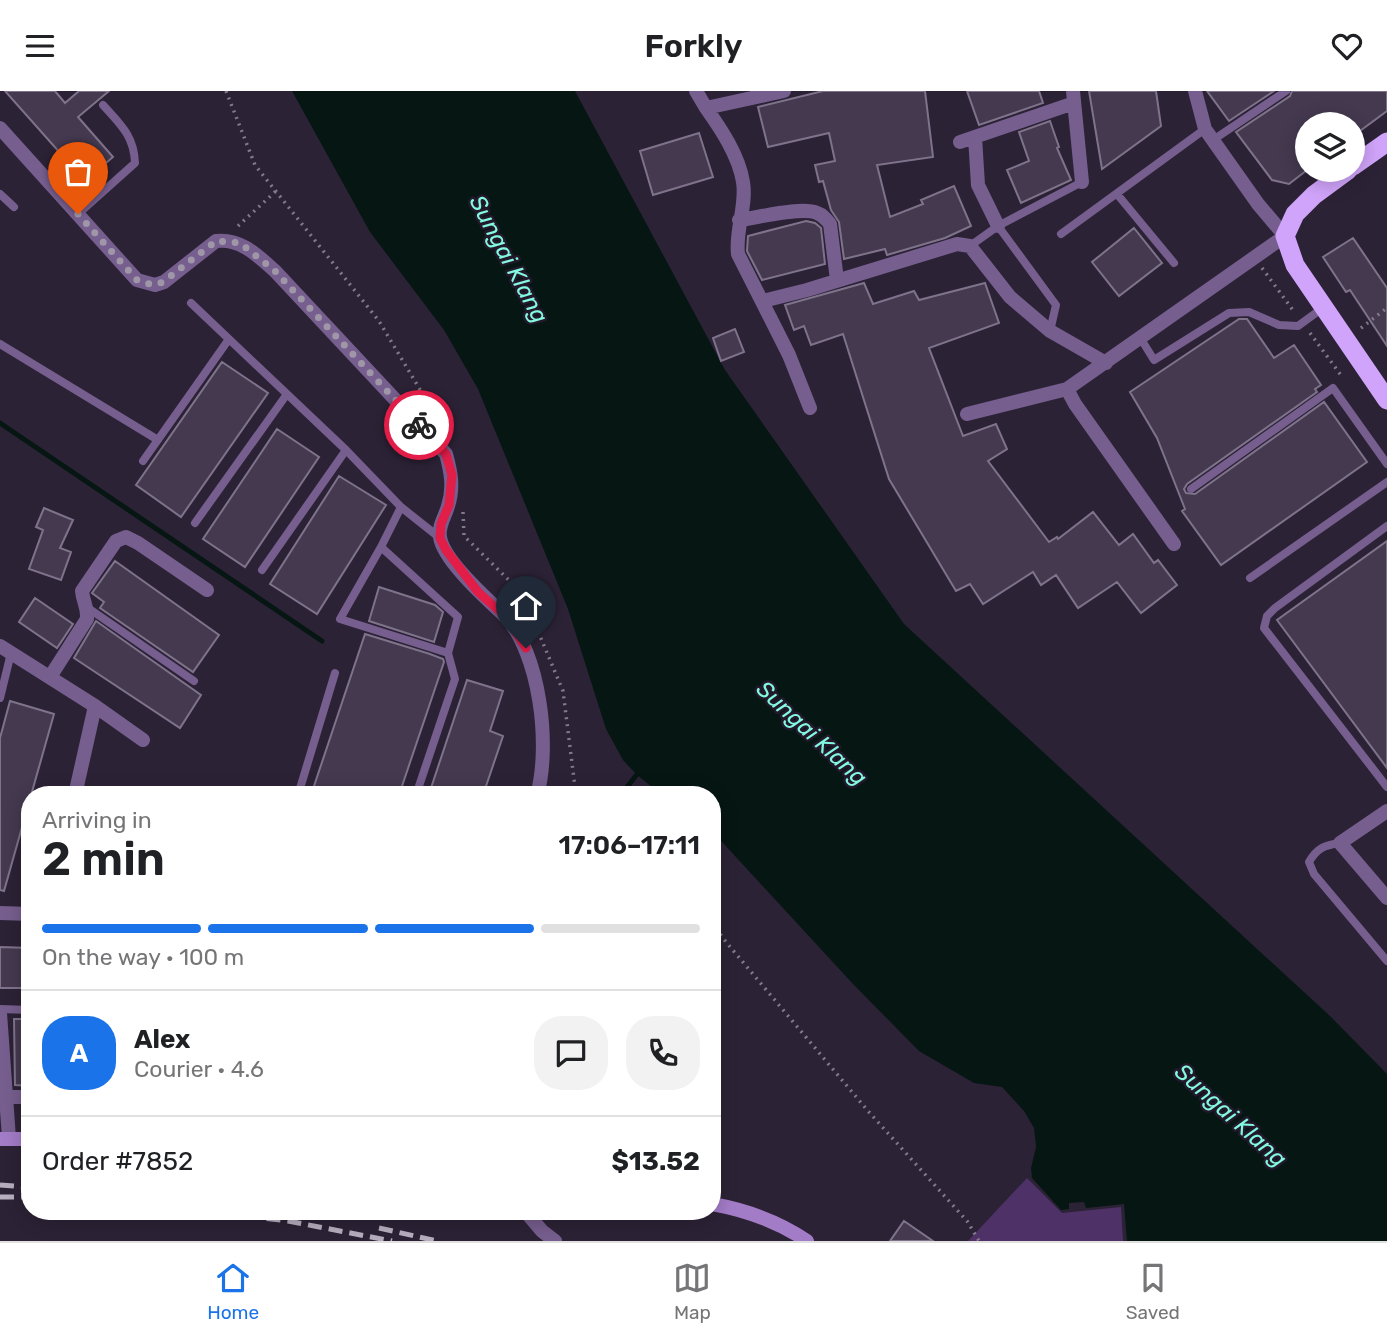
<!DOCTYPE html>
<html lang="en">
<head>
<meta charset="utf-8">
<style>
  :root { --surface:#fff; --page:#f2f2f2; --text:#202124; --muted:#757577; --line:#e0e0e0; --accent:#1a73e8 }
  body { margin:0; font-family:Rubik,sans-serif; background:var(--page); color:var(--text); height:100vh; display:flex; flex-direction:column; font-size:26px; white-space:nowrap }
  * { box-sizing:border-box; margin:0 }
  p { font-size:23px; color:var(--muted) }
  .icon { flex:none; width:38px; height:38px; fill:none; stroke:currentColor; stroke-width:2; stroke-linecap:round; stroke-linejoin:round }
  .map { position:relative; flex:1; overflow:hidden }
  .details { position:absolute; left:21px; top:695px; width:700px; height:434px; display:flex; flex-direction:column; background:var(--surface); border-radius:28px; box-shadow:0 4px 18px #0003 }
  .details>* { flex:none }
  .fabs { position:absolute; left:1295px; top:21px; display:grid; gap:14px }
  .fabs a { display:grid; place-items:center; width:70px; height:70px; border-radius:50%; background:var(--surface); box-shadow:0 4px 18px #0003; font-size:35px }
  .pin { position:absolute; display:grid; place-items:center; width:60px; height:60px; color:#fff; margin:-72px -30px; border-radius:50% 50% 50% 0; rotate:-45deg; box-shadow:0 0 7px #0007 }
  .pin .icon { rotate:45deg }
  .courier { position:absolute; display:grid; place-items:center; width:70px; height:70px; margin:-35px; border:5px solid #e11d48; border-radius:50%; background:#fff; color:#222; box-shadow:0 2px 9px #0007 }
  .overview em { font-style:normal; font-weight:600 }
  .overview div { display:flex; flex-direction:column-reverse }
  .overview { display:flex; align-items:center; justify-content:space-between; height:119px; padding:0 21px }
  h1 { font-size:46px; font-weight:600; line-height:52px }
  .bar { display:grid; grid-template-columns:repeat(4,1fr); gap:10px 7px; align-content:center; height:84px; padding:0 21px }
  .bar i { height:9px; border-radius:5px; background:var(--line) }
  .bar .active { background:var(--accent) }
  .bar p { grid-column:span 4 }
  .line { display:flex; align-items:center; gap:18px; padding:0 21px; border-top:2px solid var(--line) }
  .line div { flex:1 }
  .round { display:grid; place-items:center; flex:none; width:74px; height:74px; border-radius:28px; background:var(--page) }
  header { display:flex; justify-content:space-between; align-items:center; height:91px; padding:0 21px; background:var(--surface); font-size:32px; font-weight:600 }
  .tab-bar { display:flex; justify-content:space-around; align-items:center; height:98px; border-top:2px solid var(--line); background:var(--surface); font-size:19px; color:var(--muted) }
  .tab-bar a { display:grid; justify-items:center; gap:4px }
  .tab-bar .active { color:var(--accent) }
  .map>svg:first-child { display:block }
  .green { fill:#4e3167 }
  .water { fill:#061612 }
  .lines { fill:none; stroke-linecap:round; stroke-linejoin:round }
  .stream { stroke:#061612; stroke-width:5 }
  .building { fill:#44394f; stroke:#7e738b; stroke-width:2 }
  .path { stroke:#82798a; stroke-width:3.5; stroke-dasharray:2 5; stroke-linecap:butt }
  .service { stroke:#765e8e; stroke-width:8 }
  .minor { stroke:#765e8e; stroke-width:14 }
  .tertiary { stroke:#765e8e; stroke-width:14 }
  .secondary { stroke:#a37cc8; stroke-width:14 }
  .trunk { stroke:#d0a4fa; stroke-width:19 }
  .rail { stroke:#b7afbf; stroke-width:5; stroke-dasharray:14 7; stroke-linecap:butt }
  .done { stroke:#9f97a7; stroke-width:7; stroke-dasharray:0 12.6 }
  .route { stroke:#e11d48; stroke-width:9 }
  .labels { text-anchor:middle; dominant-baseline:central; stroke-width:5; stroke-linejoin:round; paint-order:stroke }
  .water-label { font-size:23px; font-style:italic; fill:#83fadf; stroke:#23192c }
</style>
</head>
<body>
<header><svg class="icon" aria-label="menu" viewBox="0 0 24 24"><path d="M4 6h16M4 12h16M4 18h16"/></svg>Forkly<svg class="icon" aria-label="heart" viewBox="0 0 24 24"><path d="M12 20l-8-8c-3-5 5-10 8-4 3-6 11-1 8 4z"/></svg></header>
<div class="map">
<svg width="1387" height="1150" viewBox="0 0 1387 1150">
  <rect width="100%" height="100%" fill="#2c2236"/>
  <path class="green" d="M 1027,1087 L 1062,1122 L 1121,1116 L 1123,1150 L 968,1150 Z"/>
  <path class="water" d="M 292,0 L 575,0 L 725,279 L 904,533 L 1330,925 L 1387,983 L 1387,1150 L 1127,1150 L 1124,1113 L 1086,1117 L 1084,1111 L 1069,1112 L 1069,1118 L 1061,1119 L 1032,1087 L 1031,1077 L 1036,1056 L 1034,1037 L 1024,1020 L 1002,996 L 974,992 L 919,960 L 853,893 L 712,740 L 712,704 L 661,703 L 637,684 L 623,669 L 606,638 L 568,518 L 478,298 L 444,239 L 370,141 Z"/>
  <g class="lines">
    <path class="stream" d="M 0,332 L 322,550
      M 621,704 L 641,678"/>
  </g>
  <path class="building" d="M 5,0 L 55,0 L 65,12 L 79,0 L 109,0 L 78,26 L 113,66 L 85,90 Z
    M 823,0 L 925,0 L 933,66 L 877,74 L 890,126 L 923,113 L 921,109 L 954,95 L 971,135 L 945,147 L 887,164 L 885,158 L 844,168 L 839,131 L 831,119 L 823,90 L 819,91 L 815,74 L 835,70 L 829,42 L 768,56 L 758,16 Z
    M 967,0 L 1039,0 L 1043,12 L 979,34 Z
    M 1089,0 L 1156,0 L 1161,35 L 1102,78 Z
    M 1207,0 L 1274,0 L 1229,30 Z
    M 1292,0 L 1387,0 L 1387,20 L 1353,45 L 1353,33 L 1307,33 L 1307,79 L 1289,93 L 1272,89 L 1236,41 L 1290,5 Z
    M 1050,30 L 1059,56 L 1057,57 L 1071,89 L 1021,112 L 1007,79 L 1029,70 L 1019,41 Z
    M 699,42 L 713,86 L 653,104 L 640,60 Z
    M 806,130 L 815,132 L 821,137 L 825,173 L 762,189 L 747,160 L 748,145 Z
    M 1134,137 L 1162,172 L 1119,205 L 1092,171 Z
    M 1353,147 L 1387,197 L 1387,255 L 1350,199 L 1346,201 L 1323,166 Z
    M 864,192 L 873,213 L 914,200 L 919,209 L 985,192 L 999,232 L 929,257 L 963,345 L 996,333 L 1007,358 L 988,370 L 1049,451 L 1057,446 L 1058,448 L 1093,421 L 1119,454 L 1133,443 L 1154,472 L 1158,469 L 1177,494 L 1141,522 L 1117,491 L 1078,517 L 1056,484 L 1041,494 L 1033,481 L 983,513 L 970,493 L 956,500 L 889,388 L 843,243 L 811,254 L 804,235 L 794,239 L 785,214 Z
    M 1239,228 L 1247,228 L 1274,267 L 1294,254 L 1321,294 L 1315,298 L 1317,301 L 1187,393 L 1184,398 L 1186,402 L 1195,403 L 1324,311 L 1367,371 L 1221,474 L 1182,420 L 1185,418 L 1157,347 L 1130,301 Z
    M 735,238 L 744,261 L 721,270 L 713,247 Z
    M 222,271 L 268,302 L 181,426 L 136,394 Z
    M 277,338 L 319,366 L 245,476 L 203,448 Z
    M 339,385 L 386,414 L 317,523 L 270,493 Z
    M 44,417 L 73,429 L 60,457 L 71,461 L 61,489 L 29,478 L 43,439 L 36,436 Z
    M 1387,450 L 1387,677 L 1277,529 Z
    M 115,470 L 219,544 L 193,581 L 100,517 L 104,511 L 92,502 Z
    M 379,496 L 435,514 L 443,521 L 434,551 L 369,530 Z
    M 35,507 L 73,533 L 57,557 L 19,531 Z
    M 96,530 L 201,604 L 180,637 L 74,567 Z
    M 365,543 L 430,563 L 443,568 L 444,571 L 399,704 L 311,704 Z
    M 467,589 L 503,600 L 490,640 L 503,645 L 483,704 L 449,704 L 431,697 Z
    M 10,610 L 54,623 L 4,800 L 0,799 L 0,647 Z
    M 0,856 L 30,857 L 30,897 L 0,897 Z
    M 14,928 L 30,928 L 30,995 L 15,994 Z
    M 904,1130 L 933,1150 L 890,1150 Z"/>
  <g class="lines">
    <path class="path" d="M 226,0 L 255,74 L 379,230 L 440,332
      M 238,135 L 276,100
      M 1262,177 L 1295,222
      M 1361,237 L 1387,217
      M 1310,242 L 1343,287
      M 463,421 L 464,445 L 522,502 L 563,600 L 576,704
      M 712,832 L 726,851 L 868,1020 L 967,1130 L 979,1150"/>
    <path class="service" d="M 1213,49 L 1286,0
      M 0,103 L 14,116
      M 1117,103 L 1174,172
      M 78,123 L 135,72 C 134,45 121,34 103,14
      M 998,135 L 1056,214 L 1050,240
      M 1061,143 L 1205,38
      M 970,155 L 998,135 L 1082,91
      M 191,212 L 346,359 L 401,416 L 440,447
      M 1141,248 L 1154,269 L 1229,222 L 1249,221 L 1279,234 L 1298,235 L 1324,216
      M 0,253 L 158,349
      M 143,370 L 229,248
      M 1191,398 L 1333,297 L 1387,373
      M 401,416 L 381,456 L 340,528 L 448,562
      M 195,432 L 287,303
      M 1387,435 L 1275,517 L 1267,525 L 1264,537 L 1387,696
      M 381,456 L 458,526 L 448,562 L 455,588 L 416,704
      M 262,479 L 346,359
      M 1250,487 L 1387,391
      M 88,517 L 194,590
      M 0,607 L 11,562
      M 298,704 L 335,582
      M 1340,752 C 1325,754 1317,757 1309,771 L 1314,783 L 1387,870
      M 0,918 L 30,919"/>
    <path class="minor" d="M 696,0 L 706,17 L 784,0
      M 1073,0 L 1082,91
      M 706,17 C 721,38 739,65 743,91 C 747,115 735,139 738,163 L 789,264 L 810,317
      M 975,46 L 978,94 L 998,135
      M 960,51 L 1074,12
      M 739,129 C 757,127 802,115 817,122 C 823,124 826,128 830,133 L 837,189
      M 763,210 L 807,199 L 957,153 L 970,155 L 1010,206 L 1050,240 L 1106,272
      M 1067,298 L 1075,313 L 1174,453
      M 967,323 L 1067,298 L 1285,145 L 1258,113 L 1205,38 L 1195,0
      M 0,555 L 95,615 L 143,649
      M 50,586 L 87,528 C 88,516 83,511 82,500 L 116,450 L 126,446 L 138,452 L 207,499
      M 75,704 L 95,615
      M 1387,720 L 1340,752 L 1387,807
      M 0,822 L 30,823
      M 0,922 L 9,1047
      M 0,1006 L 30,1006
      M 525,1120 L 542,1140 L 555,1150"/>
    <path class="tertiary" d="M 0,37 L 137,189 L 155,194 L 164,191 L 216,150 C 241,147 258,165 275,180 L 446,363 C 451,381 454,397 448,415 C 445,426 438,435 440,446 C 443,469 487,508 504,524 C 540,561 551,655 537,704"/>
    <path class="secondary" d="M 0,1048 L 30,1048
      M 712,1113 C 746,1119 779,1131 807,1150"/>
    <path class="trunk" d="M 1353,75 L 1387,51
      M 1348,79 L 1314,104 L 1295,123 L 1285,145 L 1295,174 L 1387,309"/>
    <path class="rail" d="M 0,1094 L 30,1096
      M 0,1106 L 30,1106
      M 204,1120 L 288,1130 L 392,1150
      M 379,1137 L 437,1150"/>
  </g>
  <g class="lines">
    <path class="done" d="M 78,123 L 137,189 C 147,193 153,195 163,191 L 216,150 L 240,152 L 275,180 L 419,334"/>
    <path class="route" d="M 419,334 L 446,363 L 452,384 L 449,414 L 441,433 L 440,447 L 446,459 L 478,501 L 506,526 L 526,557"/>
  </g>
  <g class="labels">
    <g class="water-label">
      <text transform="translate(509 168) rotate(62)">Sungai Klang</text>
      <text transform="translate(812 642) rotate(43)">Sungai Klang</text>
      <text transform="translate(1231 1024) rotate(42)">Sungai Klang</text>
    </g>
  </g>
</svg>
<div class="fabs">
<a><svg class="icon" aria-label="layers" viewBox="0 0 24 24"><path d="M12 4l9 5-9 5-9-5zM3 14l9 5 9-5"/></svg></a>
</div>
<div class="pin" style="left:78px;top:123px;background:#ea580c"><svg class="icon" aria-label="bag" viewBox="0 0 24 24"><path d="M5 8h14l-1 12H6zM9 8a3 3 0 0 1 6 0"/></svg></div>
<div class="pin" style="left:526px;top:557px;background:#1f2937"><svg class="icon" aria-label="home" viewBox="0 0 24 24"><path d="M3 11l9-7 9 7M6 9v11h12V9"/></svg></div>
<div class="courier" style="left:419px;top:334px"><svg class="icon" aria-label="bike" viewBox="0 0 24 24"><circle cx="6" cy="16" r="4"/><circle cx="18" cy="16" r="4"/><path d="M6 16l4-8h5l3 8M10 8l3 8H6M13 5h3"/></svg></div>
<section class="details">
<div class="overview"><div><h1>2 min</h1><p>Arriving in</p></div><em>17:06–17:11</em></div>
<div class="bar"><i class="active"></i><i class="active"></i><i class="active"></i><i></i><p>On the way · 100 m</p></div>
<div class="line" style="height:126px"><b class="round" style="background:var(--accent);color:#fff">A</b><div><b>Alex</b><p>Courier · 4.6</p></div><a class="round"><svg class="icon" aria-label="chat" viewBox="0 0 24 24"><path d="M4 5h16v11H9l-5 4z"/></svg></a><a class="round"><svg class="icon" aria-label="phone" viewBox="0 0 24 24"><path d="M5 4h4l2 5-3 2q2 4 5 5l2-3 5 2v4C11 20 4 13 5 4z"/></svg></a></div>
<div class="line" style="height:91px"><div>Order #7852</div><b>$13.52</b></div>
</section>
</div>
<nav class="tab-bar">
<a class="active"><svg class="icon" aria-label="home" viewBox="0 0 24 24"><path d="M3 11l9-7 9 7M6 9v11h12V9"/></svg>Home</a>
<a><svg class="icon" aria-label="map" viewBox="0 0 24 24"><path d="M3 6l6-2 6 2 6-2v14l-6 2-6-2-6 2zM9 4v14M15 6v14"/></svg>Map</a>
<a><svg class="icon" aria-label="saved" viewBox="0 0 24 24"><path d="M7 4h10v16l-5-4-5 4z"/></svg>Saved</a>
</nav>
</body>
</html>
